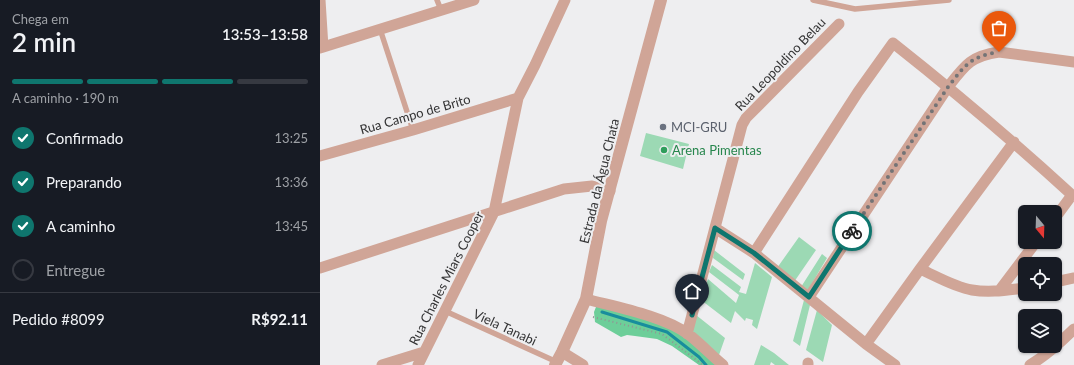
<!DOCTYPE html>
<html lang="pt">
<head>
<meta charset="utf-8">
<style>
  :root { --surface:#171b24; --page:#242831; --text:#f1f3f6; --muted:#9ea1a6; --line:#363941; --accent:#0f766e }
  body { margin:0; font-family:Lato,sans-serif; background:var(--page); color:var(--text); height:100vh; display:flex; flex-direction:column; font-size:15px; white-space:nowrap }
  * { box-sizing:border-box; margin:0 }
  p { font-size:13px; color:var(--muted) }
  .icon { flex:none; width:22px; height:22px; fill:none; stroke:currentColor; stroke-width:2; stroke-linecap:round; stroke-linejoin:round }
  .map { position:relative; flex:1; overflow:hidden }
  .sheet { display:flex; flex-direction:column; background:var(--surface); width:320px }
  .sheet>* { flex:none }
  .needle { width:26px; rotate:161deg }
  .tools { position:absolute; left:698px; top:205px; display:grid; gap:8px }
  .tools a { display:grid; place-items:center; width:44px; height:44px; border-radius:6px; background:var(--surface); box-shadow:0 1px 3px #0004; font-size:20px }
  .pin { position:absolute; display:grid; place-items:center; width:34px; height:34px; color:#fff; margin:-41px -17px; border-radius:50% 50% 50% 0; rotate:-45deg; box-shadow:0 0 4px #0007 }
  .pin .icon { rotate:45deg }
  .courier { position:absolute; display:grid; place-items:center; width:40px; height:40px; margin:-20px; border:3px solid #0f766e; border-radius:50%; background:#fff; color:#222; box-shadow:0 1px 5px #0007 }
  .overview em { font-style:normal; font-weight:600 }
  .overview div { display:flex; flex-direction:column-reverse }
  .overview { display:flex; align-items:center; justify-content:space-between; height:68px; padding:0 12px }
  h1 { font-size:26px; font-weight:600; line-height:30px }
  .bar { display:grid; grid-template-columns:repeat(4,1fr); gap:6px 4px; align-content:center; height:48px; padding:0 12px }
  .bar i { height:5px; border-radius:3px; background:var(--line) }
  .bar .selected { background:var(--accent) }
  .bar p { grid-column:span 4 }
  .line { display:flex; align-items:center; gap:10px; padding:0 12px; border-top:1px solid var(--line) }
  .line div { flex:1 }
  ol { padding:0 12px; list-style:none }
  li { display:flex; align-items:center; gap:12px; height:44px }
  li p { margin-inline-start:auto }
  li .icon { padding:4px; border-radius:50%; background:var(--accent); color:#fff; stroke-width:4 }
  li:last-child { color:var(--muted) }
  li i { width:22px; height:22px; border:2px solid var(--line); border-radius:50% }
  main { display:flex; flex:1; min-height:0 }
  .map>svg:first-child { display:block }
  .green { fill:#9cd9b4 }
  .forest { fill:#6dce99 }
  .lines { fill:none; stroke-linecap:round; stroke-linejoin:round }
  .stream { stroke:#188d9d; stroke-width:3 }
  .path { stroke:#939394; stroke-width:2; stroke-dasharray:1 3; stroke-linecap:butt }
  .service { stroke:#d0a597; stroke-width:5.5 }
  .minor { stroke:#d0a597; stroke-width:11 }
  .tertiary { stroke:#d0a597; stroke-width:12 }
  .done { stroke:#747476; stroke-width:4; stroke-dasharray:0 7.2 }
  .route { stroke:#0f766e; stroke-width:5 }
  .worship-dot { fill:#6b7280; stroke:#eeeef0; stroke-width:1.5 }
  .leisure-dot { fill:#2e9e5b; stroke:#eeeef0; stroke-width:1.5 }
  .labels { text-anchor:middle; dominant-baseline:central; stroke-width:4; stroke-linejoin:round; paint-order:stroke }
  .street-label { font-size:13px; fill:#333334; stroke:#eeeef0 }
  .worship-label { font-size:13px; fill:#5b616d; stroke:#eeeef0; text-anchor:start }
  .leisure-label { font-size:13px; fill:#27864d; stroke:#eeeef0; text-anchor:start }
</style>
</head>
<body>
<main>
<section class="sheet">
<div class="overview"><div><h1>2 min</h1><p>Chega em</p></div><em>13:53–13:58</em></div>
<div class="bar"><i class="selected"></i><i class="selected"></i><i class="selected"></i><i></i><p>A caminho · 190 m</p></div>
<ol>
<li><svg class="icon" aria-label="check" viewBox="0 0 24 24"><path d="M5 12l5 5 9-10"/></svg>Confirmado<p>13:25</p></li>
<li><svg class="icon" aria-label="check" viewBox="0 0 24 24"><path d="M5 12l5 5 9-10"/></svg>Preparando<p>13:36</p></li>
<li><svg class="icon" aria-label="check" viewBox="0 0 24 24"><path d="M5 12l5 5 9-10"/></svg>A caminho<p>13:45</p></li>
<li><i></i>Entregue</li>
</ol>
<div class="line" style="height:52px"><div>Pedido #8099</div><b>R$92.11</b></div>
</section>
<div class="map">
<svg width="754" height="365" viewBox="0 0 754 365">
  <rect width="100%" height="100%" fill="#eeeef0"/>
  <path class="green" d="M 326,133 L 369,144 L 363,169 L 320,156 Z
    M 479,237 L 496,250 L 474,282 L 457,268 Z
    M 394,250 L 425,274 L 423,280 L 393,258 Z
    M 502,254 L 507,258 L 488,290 L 481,287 Z
    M 435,263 L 452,277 L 437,329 L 432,325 L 433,320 L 426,318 L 425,321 L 415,311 L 411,323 L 381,300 L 388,279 L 416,303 L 419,295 L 389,272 L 392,265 L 421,287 L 419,292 L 426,294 Z
    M 484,300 L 490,305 L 480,346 L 473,341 Z
    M 497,310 L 512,325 L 503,362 L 486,350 Z
    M 376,315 L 405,338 L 399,355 L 371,332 Z
    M 441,345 L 454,353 L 469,365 L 455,365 L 451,362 L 450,365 L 434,365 Z"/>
  <path class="forest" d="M 282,305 L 353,329 L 373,343 L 397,365 L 379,365 L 352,346 L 337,339 L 315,336 L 307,335 L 301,337 L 275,322 L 274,312 L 276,307 Z"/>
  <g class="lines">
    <path class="stream" d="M 282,312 L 347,332 L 379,357 L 386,365"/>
    <path class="path" d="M 273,317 L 342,334 L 383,365"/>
    <path class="service" d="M 117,0 L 121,10
      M 493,0 L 535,9 L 629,0
      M 60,29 L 93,130
      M 125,311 L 237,362"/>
    <path class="minor" d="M 0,0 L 3,47
      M 0,48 L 154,0
      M 0,156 L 93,130 L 198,98
      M 735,218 L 752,195
      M 395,228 L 434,253 L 546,344 L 575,365
      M 434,253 L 538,92 L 573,43 C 635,92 694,142 752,195
      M 0,268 L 244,189 L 272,186 L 290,191
      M 600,269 C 616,276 634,287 652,290 C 670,293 687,290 705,288
      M 735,282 L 754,278
      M 679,291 L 716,242
      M 489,297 L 628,87 C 645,65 651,56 679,52 L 754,62
      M 266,299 C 296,307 344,316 368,334 C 380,343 391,355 403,365
      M 367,334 L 422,125 L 426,118 L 519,24
      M 546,344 L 600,269 L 694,142
      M 242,352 L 263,365
      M 62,365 L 104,352
      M 98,365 L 174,212 L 198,98 L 215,65 L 245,0
      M 488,365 L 488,363
      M 710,365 C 727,355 740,343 754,329"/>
    <path class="tertiary" d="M 235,365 L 242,352 L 266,299 L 281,221 L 341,0"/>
  </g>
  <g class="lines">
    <path class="done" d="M 532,231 L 628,87 C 645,65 651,56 679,52"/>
    <path class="route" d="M 372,315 L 395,228 L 434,253 L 489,297 L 532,231"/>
  </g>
  <circle class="worship-dot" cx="343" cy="127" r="4"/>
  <circle class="leisure-dot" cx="344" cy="150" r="4"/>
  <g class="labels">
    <g class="street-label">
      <text transform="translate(460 64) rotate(-46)">Rua Leopoldino Belau</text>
      <text transform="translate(95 114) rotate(-16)">Rua Campo de Brito</text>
      <text transform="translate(279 181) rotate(-76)">Estrada da Água Chata</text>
      <text transform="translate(126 278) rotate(-63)">Rua Charles Miars Cooper</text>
      <text transform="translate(185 327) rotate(25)">Viela Tanabi</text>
    </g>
    <g class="worship-label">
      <text x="351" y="127">MCI-GRU</text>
    </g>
    <g class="leisure-label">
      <text x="352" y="150">Arena Pimentas</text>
    </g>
  </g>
</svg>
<div class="tools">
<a><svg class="needle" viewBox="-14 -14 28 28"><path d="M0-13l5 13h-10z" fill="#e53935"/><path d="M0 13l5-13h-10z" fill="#9ea1a6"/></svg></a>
<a><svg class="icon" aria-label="locate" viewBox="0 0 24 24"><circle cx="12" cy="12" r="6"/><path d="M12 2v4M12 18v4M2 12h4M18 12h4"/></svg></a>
<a><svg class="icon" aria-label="layers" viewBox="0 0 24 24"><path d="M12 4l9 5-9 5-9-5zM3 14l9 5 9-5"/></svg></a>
</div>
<div class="pin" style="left:679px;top:52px;background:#ea580c"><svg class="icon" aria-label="bag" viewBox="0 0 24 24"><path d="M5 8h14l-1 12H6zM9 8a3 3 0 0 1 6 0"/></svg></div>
<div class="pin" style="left:372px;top:315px;background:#1f2937"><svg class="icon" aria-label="home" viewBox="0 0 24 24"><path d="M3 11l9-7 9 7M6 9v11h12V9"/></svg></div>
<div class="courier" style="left:532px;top:231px"><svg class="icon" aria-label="bike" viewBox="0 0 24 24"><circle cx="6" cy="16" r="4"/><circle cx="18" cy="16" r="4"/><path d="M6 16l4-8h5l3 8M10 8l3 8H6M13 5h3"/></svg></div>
</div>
</main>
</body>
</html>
